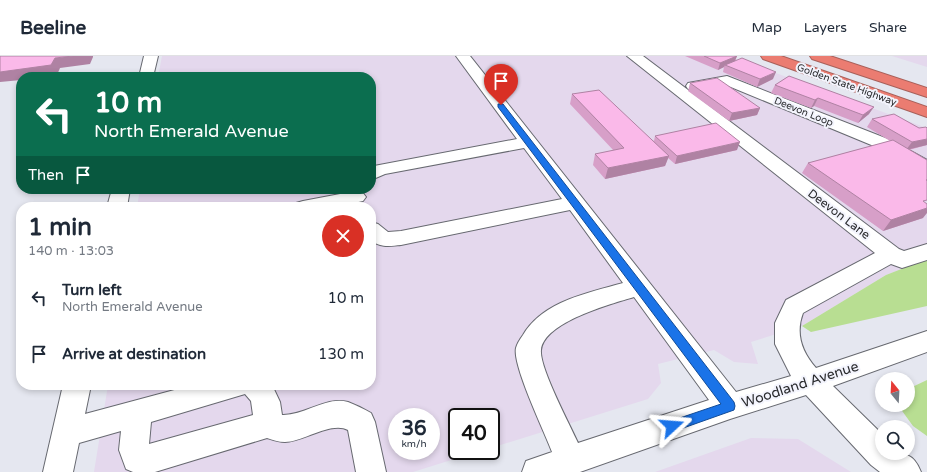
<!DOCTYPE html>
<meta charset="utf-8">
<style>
body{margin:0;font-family:"Varela Round",sans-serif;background:#f2f2f3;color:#1f2937;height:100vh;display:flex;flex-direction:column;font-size:15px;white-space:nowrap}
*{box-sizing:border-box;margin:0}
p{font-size:13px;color:#747a83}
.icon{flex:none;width:22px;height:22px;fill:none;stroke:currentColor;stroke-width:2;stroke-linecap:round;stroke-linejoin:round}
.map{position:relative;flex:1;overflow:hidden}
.sheet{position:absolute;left:16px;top:146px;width:360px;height:188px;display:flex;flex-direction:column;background:#fff;border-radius:16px;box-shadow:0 2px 6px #0003}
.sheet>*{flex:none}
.banner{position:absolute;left:16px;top:16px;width:360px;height:122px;border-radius:16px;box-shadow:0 2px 6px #0003;background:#0b6e4f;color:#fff;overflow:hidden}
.needle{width:26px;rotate:342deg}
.tools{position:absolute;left:875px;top:316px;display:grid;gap:8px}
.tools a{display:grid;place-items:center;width:40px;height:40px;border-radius:50%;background:#fff;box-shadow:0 2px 6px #0003;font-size:20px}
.speed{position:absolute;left:388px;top:352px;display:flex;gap:8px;font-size:20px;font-weight:700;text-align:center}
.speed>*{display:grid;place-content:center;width:52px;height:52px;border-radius:50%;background:#fff;box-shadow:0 2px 6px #0003;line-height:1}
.speed small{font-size:10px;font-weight:400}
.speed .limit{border:2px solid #111;border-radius:6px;background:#fff;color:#111}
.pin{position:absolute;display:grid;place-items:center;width:34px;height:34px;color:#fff;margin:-41px -17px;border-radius:50% 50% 50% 0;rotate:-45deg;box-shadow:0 0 4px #0007}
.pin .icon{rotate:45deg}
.me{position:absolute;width:44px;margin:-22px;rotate:71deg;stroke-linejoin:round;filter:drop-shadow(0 0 3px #0008)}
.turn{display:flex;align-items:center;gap:14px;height:84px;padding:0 12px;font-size:18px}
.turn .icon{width:52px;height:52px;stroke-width:2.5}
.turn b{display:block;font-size:28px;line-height:34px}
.then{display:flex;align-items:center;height:38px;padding:0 12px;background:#0003;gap:8px;font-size:15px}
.round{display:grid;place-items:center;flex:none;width:42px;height:42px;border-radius:21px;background:#f2f2f3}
.head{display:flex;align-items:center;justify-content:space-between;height:68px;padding:0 12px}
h1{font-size:24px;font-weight:800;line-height:30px}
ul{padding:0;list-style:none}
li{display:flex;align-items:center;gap:12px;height:56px;padding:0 12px}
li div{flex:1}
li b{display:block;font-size:15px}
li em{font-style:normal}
header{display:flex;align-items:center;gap:24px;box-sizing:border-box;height:56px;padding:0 20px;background:#fff;border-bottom:1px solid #e0e1e3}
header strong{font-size:19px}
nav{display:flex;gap:22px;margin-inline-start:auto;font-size:14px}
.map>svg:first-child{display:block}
.industrial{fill:#e4d8ed;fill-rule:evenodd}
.green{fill:#b8de92}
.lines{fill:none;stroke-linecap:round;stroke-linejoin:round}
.minor-casing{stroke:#676970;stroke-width:2}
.highway-casing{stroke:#a7605a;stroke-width:2}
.minor{fill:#fff;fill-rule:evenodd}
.highway{fill:#eb7c71;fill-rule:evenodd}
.wall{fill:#d79fc8}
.shaded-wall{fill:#af82a3}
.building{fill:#fab9e9;stroke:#af82a3}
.route{fill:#1a73e8;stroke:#114b97}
.labels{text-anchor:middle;stroke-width:4;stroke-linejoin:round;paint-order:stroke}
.far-street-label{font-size:10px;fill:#2a2b2e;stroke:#f3f4fd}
.street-label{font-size:12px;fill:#2a2b2e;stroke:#f3f4fd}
.near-street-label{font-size:14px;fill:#2a2b2e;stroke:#f3f4fd}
</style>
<header>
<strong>Beeline</strong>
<nav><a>Map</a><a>Layers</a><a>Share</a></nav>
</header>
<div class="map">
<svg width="927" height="416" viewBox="0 0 927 416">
<rect width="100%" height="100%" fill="#e5e7f0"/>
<path class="industrial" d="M162 0H729L927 72V203L886 219 802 270 751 286 758 308 734 306 714 294 658 308 661 327 648 343 491 392V361H457V395H480L413 416H94L108 329H371V151H137L140 133H371V21H158ZM397 361H431V395H397Z
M892 0H927V11Z
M751 382 798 383 851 416H655Z"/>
<path class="green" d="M927 203V250L811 276 802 270 886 219Z
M927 324V380L913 370 900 352 901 349H908V333Z"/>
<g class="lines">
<g class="minor-casing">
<path id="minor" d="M144 0H158L153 21H139Z
M456 0H470L736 336 791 320 775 288V267L786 244 875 197 627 0H643L899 193 904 195 927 188V204L902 212 891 208 803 257C795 278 802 296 816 312L927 275V296L833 330 882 378V397C902 397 913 395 921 416H880L871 409 806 339 730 363 580 416H522L526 405 552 396C545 377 512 309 516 292 517 288 520 283 523 279 543 245 588 237 623 227L570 154 401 189C390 190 380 192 371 184V166L378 168 388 176 401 175 562 143 524 92 385 118 371 124V112L374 110 517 83ZM634 241 709 344 578 387C570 369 539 311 541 294 544 266 611 248 634 241Z
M727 20 893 85 927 104V116L921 115 881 93 726 29 693 34 688 33 686 30 688 27Z
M112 133H130L127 151H107Z
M356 135 363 137 366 141 363 145 336 151H293L296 147 303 145Z
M63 329H91L85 358 193 329H272L280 346 282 359C304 360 326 340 348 346 356 349 364 353 371 357L375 366 386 416H356L348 374C331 365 303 386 285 386 278 386 273 384 267 382L155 416H133L126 413 119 394 121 375 79 387 73 416H43ZM245 338 251 345 253 359 149 388 151 366Z"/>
</g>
<g class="highway-casing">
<path id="highway" d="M761 0H781L927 51V61L763 3Z
M810 0H830L927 32V41L812 3Z"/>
</g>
<use href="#minor" class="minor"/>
<use href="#highway" class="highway"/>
</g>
<path class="wall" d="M685 0H737L735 5 773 23 757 31 723 16 724 11 718 14Z
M789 20 869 58 858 67 814 50 811 52 771 37 775 29Z
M690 27 760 52 757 59 729 65 688 35Z
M572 38 654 85 655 80 737 94 675 108 668 102 665 110 605 123 593 109 595 98 614 95 570 48Z
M872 63 919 72H927V89L909 94 923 162 883 175 802 117 808 107 890 85 867 71Z"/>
<path class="shaded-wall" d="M73 0H93V1L90 8 60 12 57 19 42 21H21V24L0 26V16L55 2Z
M737 0 734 7 725 9 724 11 718 14 720 7Z
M776 16 773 23 757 31 760 23Z
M818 42 814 50 811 52 815 44Z
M874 51 869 58 858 67 863 59Z
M760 52 757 59 729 65 732 57Z
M927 83V89L906 94 912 86Z
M740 86 737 94 675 108 677 100Z
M669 100 665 110 605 123 608 112Z
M927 152V157L923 162 883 175 891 164Z"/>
<path class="building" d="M0 0H73L55 2 51 9 0 16Z
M704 0H737L720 7Z
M742 2 776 16 760 23 725 9Z
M789 20 874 51 863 59 818 42 815 44 775 29Z
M717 22 760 52 732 57 690 27Z
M599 34 669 100 608 112 595 98 624 92 572 38Z
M894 58 919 72 926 71 927 72V83L912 86 872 63Z
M716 67 740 86 677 100 655 80Z
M893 84 927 104V124H926H927V144L923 145 927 148V152L891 164 808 107Z"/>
<path class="route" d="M498 48H503L734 346 735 350 734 354 672 376 668 374 666 370 668 366 721 348 498 51Z"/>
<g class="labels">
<g class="far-street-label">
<text transform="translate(847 28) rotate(20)" y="4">Golden State Highway</text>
<text transform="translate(804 55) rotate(22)" y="4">Deevon Loop</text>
</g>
<g class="street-label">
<text transform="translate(839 158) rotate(37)" y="4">Deevon Lane</text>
</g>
<g class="near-street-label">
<text transform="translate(800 328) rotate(-18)" y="5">Woodland Avenue</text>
</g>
</g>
</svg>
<div class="tools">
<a><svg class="needle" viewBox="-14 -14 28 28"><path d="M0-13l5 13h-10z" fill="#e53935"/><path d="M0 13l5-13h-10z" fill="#747a83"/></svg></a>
<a><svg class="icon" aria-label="search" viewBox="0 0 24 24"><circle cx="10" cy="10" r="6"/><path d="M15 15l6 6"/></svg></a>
</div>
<div class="speed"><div>36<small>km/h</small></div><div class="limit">40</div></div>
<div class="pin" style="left:501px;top:49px;background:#d93025"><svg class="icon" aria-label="arrive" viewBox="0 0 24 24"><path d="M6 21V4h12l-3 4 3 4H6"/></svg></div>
<svg class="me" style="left:672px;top:370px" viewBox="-20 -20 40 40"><path d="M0-17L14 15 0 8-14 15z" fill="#1a73e8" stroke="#fff" stroke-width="4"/></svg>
<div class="banner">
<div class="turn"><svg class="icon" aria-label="left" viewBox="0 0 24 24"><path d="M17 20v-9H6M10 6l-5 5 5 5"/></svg><div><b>10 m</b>North Emerald Avenue</div></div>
<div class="then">Then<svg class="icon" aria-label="arrive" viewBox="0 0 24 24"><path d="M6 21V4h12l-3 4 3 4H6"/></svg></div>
</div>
<section class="sheet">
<div class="head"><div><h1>1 min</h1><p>140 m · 13:03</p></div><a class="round" style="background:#d93025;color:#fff"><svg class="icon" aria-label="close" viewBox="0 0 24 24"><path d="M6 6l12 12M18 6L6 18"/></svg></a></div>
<ul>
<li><svg class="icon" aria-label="left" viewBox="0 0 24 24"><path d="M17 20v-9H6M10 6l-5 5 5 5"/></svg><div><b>Turn left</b><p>North Emerald Avenue</p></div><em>10 m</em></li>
<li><svg class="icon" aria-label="arrive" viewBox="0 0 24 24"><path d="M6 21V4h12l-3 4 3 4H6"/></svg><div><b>Arrive at destination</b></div><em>130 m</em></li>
</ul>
</section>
</div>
